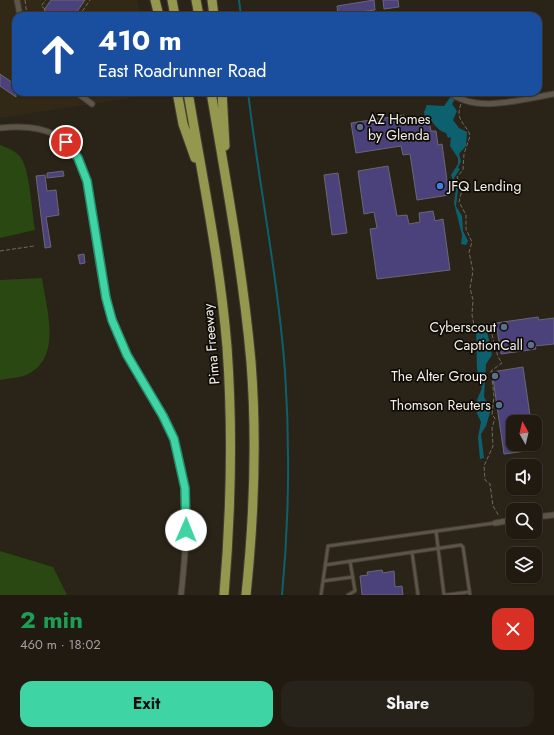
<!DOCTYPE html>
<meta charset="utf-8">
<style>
body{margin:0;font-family:Jost,sans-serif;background:#28231a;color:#f1f3f6;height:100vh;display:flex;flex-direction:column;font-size:15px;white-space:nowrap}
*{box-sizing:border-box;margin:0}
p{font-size:13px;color:#a2a19f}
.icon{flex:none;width:22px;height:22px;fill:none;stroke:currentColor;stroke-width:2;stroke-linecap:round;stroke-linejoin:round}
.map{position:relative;height:595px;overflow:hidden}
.details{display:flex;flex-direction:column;background:#201a11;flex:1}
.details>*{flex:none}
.banner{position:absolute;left:12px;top:12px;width:530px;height:84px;border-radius:12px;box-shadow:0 1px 3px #0004,0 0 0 1px #3d3831;background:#1a4fa0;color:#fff;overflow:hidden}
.needle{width:26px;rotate:352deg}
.fabs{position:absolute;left:506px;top:415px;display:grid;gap:8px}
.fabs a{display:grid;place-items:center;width:36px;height:36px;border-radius:8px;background:#201a11;box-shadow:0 1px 3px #0004,0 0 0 1px #3d3831;font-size:20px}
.pin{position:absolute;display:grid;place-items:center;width:34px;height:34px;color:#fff;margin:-17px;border:2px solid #fff;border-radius:50%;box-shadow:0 1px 4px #0007}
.me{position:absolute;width:44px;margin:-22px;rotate:1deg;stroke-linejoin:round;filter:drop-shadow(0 0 3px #0008)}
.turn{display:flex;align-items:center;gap:14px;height:84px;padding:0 20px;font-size:18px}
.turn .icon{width:52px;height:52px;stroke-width:2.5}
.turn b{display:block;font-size:28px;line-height:34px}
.round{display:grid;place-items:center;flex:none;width:42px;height:42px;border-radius:12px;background:#28231a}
.head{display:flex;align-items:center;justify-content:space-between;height:68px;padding:0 20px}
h1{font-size:24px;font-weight:700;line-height:30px;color:#1e9e55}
.action{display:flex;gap:8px;margin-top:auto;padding:8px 20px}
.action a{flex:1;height:46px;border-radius:12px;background:#3ed4a3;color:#111;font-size:16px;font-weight:700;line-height:46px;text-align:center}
.action a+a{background:#28231a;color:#f1f3f6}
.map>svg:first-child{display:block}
.built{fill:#322816}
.green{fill:#2a4812}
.water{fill:#0d616e}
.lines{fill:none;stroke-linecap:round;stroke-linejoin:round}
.stream{stroke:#0d616e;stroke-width:2}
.building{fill:#4c427b;stroke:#696776}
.lane-casing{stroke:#443e35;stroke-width:4.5}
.street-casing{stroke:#443e35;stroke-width:7}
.highway-casing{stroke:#443e35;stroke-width:11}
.path{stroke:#716b61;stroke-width:1;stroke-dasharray:4 2;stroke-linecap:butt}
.lane{stroke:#5d5547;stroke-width:2.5}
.street{stroke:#5d5547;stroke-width:5}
.highway{stroke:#94984e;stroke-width:9}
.route-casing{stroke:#288a6a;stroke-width:10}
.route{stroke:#3ed4a3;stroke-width:7}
.service-dot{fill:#5c6f8a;stroke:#100d08;stroke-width:1.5}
.shop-dot{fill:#3f7fe0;stroke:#100d08;stroke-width:1.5}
.labels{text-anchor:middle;stroke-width:3.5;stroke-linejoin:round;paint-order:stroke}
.poi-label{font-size:14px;fill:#f3eee7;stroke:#100d08;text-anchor:end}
.street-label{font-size:14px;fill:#f3eee7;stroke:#100d08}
</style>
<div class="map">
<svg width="554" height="595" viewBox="0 0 554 595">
<rect width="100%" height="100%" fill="#2a2317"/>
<path class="built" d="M0 0H137L141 16H16V92H156L157 94 0 118Z"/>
<path class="green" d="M0 145C8 148 16 151 21 158 30 171 32 213 35 230L0 238Z
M42 278C46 307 62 355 30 373 21 378 10 378 0 380V280Z
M0 551 53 567 67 595H0Z"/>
<path class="water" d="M454 92H459L452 104 457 111 453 120 459 128 467 132 466 146 459 154 461 161 458 168 460 169 454 178 458 189 456 206 462 216 463 231 468 241 466 245 461 244 462 235 454 203 456 189 451 175 458 164V158L450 146 451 137 448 138 446 133C436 131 434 120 425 117L424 112 427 105 444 106Z
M482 329 487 331 492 355 486 364 484 397 491 409 486 426 481 434 484 458 480 459 478 437 481 422 474 407 482 388C474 370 478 353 476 334Z"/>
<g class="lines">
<path class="stream" d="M239 0 241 16
M248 92C259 185 278 278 285 371 290 446 289 521 282 595"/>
</g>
<path class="building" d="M51 0H85L74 16H44L47 12 44 10Z
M374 0 375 10 338 15 337 6Z
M383 0H398L399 7 384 9Z
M0 74 16 85V97L0 86Z
M404 115V119L418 117 419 122 429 121 431 131H436L438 145 442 144 449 195 417 200 410 154 403 155 401 146 356 153 351 123Z
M388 166 397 216 407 215 409 224 420 222 419 213 433 211 435 221 443 219 450 270 377 279 370 229 377 228 374 212 364 214 358 171Z
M63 171 64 176 47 178V173Z
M338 173 347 233 332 235 324 175Z
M45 175 47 191 56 190 59 215 46 217 51 247 45 248 36 176Z
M84 254 85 263 80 264 78 255Z
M538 317 539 320 554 318V344L535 346 536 349 501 354 496 323Z
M523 367 531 422H513V444H534V450L504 454 492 372Z
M382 570 383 573 394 571 395 587 402 586 403 595H362L360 576 368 575 367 572Z"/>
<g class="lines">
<g class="lane-casing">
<path id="lane" d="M436 531 444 595
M412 552 418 595
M325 565 461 545 463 547 470 595
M323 581 353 577
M321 595 328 546 495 523
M348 595 355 591 350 561
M445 595 469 592"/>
</g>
<g class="street-casing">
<path id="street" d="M17 0 20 16
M76 92 92 104
M449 92C476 114 522 99 554 94
M0 128C44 123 75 134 87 181 94 225 98 279 112 321 125 360 152 391 169 428 193 480 187 540 181 595
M535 517 554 515
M495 523 513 520"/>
</g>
<g class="highway-casing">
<path id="highway" d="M155 0 159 16
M172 0 175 16
M196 0 199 16
M212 0 214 16
M177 92 183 124 195 158
M188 92C202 176 220 261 227 347 233 430 231 512 224 595
M211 92C226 181 243 272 251 362 257 439 254 518 246 595
M222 92 225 146"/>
</g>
<path class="path" d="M25 0 27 16
M45 9 41 6 46 0
M79 16 90 0
M461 104C454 121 468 125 470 136L464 154 463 170 457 177 462 190 459 202 466 215V229L472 242 469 252 473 271 470 288 473 300 472 315 474 325 479 326 488 325 490 327 498 357 502 363 491 371 494 396 492 415 495 418 492 428 493 446 484 466 485 480 490 484 493 506 499 516
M0 251 34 246"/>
<use href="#lane" class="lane"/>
<use href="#street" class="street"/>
<use href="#highway" class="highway"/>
</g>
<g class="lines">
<g class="route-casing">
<path id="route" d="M66 142 78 158 87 181 106 298 112 320 127 355 163 416 174 439 185 488 186 530"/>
</g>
<use href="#route" class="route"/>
</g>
<g class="service-dot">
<circle cx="360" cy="127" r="4"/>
<circle cx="504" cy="327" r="4"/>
<circle cx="531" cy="345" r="4"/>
<circle cx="495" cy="376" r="4"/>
<circle cx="499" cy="405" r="4"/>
</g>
<circle class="shop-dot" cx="440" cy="186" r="4"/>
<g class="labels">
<g class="poi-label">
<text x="368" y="124" text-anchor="start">AZ Homes<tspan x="368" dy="16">by Glenda</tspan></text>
<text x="448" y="191" text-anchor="start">JFQ Lending</text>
<text x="496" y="332">Cyberscout</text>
<text x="523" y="350">CaptionCall</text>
<text x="487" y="381">The Alter Group</text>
<text x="491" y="410">Thomson Reuters</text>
</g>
<g class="street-label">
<text transform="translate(211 344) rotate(-95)" y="5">Pima Freeway</text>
</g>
</g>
</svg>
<div class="fabs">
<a><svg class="needle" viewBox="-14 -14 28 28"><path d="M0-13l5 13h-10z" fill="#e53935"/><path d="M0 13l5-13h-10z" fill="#a2a19f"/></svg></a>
<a><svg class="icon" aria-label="sound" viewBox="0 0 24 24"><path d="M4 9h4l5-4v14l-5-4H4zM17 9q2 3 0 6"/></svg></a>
<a><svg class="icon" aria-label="search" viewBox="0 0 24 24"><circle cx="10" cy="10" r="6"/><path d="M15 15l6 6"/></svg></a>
<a><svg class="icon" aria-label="layers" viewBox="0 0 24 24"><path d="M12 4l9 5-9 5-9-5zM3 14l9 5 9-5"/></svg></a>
</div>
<div class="pin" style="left:66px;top:142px;background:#d93025"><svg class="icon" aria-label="arrive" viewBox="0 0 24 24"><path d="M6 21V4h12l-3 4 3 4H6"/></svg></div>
<svg class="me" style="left:186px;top:530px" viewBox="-20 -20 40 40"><circle r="19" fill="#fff"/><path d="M0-13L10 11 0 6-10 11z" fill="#3ed4a3"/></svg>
<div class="banner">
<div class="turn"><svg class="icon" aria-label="ahead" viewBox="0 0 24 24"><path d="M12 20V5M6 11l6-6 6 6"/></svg><div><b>410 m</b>East Roadrunner Road</div></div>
</div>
</div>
<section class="details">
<div class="head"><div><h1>2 min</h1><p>460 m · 18:02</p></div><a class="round" style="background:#d93025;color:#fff"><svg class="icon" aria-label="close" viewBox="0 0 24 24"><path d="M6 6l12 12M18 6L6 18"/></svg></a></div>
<div class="action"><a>Exit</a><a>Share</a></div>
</section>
